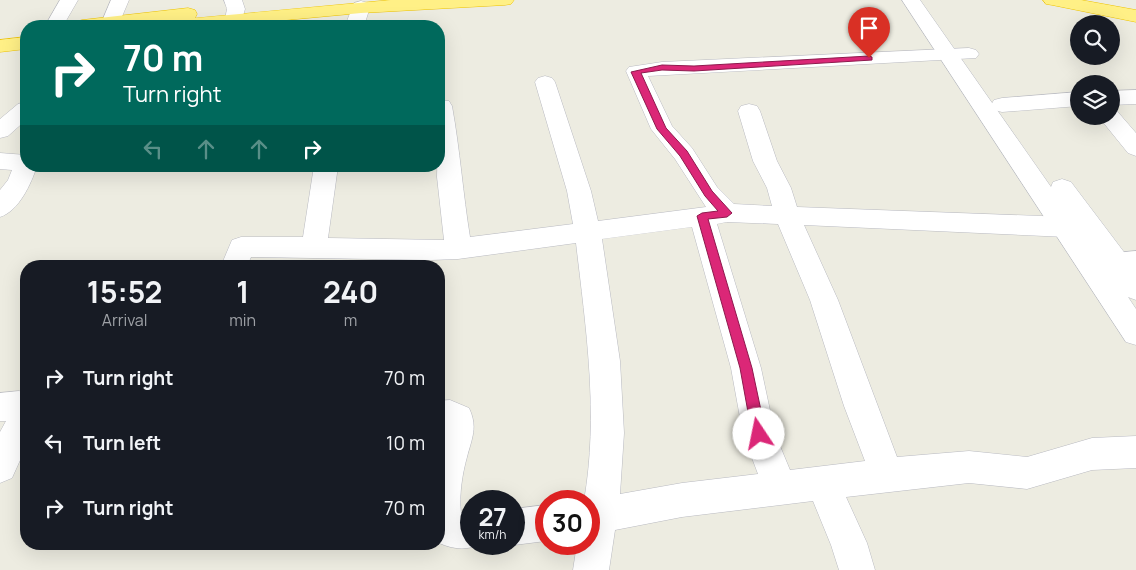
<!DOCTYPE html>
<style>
body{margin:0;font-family:Manrope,sans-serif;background:#20242c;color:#f1f3f6;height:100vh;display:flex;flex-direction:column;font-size:19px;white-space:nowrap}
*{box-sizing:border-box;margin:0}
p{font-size:16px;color:#9ea1a6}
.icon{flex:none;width:28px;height:28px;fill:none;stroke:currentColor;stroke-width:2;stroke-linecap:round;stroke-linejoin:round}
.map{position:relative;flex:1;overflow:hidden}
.side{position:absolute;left:20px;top:260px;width:425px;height:290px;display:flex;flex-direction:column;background:#171b24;border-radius:20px;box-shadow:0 5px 20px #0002}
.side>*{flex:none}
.guide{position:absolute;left:20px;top:20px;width:425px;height:152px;border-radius:20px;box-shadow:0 5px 20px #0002;background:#00695c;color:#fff;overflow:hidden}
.controls{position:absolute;left:1070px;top:15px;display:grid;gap:10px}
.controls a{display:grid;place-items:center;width:50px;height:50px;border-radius:50%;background:#171b24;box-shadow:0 5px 20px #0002;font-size:25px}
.speed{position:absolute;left:460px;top:490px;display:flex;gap:10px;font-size:25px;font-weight:700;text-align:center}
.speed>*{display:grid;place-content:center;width:65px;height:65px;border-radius:50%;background:#171b24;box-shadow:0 5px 20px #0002;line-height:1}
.speed small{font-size:12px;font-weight:400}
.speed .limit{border:8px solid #d22;background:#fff;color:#111}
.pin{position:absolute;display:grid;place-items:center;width:42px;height:42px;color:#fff;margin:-51px -21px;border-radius:50% 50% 50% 0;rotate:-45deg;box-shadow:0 0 5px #0007}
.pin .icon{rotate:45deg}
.me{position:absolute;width:55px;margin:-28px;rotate:349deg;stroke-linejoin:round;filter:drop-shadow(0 0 4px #0008)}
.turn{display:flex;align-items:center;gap:18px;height:105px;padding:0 20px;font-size:22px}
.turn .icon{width:65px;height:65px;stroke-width:2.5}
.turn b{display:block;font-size:35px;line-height:42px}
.lanes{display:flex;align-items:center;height:48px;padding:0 20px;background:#0003;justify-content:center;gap:25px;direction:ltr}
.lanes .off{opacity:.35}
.eta{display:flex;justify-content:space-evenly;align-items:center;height:85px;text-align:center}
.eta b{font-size:30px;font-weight:700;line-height:35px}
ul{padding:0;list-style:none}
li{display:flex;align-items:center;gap:15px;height:65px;padding:0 20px}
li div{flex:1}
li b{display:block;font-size:19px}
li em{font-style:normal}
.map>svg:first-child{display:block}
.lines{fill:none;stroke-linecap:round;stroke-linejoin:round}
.street-casing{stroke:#b9bac1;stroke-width:1}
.secondary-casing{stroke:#babcc3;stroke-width:1}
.highway-casing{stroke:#eec200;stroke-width:1}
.street{fill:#fff;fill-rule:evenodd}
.secondary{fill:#fff;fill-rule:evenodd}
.highway{fill:#fff086;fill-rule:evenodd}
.route{fill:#db2777;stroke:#8e194d}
</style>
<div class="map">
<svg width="1136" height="570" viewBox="0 0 1136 570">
<rect width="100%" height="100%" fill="#edece1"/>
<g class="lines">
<g class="street-casing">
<path id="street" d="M60 0H78L63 26H45Z
M111 0H129L118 26H100Z
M224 0H242L245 9 241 23H227L225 19 227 9Z
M361 1 368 3 370 7 364 26H345L354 3Z
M969 48 976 50 979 54 976 58 648 76 672 126 692 148 717 187 734 204 772 206 767 188 753 161 738 111 741 106 749 104 757 106 760 111 777 161 791 188 797 207 1067 217 1076 220 1080 227 1076 234 1067 237 804 225 838 300 897 457 969 451 1027 457 1092 438 1136 436V468L1092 470 1027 489 969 483 846 497 867 543 875 570H839L831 545 813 501 682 517 615 530 609 570H573L577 544H589V501H584C599 415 586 329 576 243L458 259 431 260 251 257 247 266H221L232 240 241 237H303L314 166H338L328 238 444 240 437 177 439 100 449 101 452 106C460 150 463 194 470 237L573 224 567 191 535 82 538 78 545 76 552 78 555 82 591 191 598 221 706 207 675 159 651 129 626 71 629 67 662 62ZM727 222 778 224 810 300 844 406 865 461 790 470 775 434 761 368 717 224ZM692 227 731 368 743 434 758 474 682 483 620 494 624 433 620 361 602 239Z
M1136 90V104L1111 105V91Z
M1079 92V106L1002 112 994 110 991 105 994 100 1002 98Z
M26 102V120L8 136 0 138V119L18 104Z
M1111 110 1117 111 1136 133V156L1128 153 1098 116H1111Z
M0 153 26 155V166H37C31 184 19 211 0 217V190L8 180 12 170 0 169Z
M1136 251V271L1093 275 1084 272 1080 265 1084 258 1093 255Z
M19 391 26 393V447L12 478 0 483V432L6 421H0V393Z
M450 400 469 408C478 427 472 438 467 457 462 475 459 495 461 513H471V544H483C468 550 454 550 439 543V443L442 430 439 431V401Z
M546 505V541L514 545 512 544H514V509Z"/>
</g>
<g class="secondary-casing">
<path id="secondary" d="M902 0H920L1051 187 1053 182 1062 179 1071 182 1136 268V300L1128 297 1136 309V345L1126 342Z"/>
</g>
<g class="highway-casing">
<path id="highway" d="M391 0H514L511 4 505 5 361 13 222 26H158L160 23 130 26H72L75 22 82 20 188 8 195 10 197 14 195 18Z
M1043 0H1081L1136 10V22L1052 5 1046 4Z
M26 37V49L0 52V40Z"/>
</g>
<use href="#street" class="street"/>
<use href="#secondary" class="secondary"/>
<use href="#highway" class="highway"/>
</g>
<path class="route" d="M869 56 872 57V60L694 71 662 70 641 73 666 128 687 151 712 191 732 213 727 217 708 219 752 368 766 434 764 439 759 441 754 439 752 434 740 368 697 216 702 213 718 211 705 196 680 156 657 129 631 72 662 65 694 66Z"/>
</svg>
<div class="controls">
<a><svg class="icon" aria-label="search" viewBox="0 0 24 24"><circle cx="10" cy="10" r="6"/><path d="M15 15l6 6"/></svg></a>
<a><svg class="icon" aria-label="layers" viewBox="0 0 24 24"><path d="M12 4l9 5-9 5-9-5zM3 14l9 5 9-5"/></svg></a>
</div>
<div class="speed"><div>27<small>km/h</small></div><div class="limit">30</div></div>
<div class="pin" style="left:869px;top:58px;background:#d93025"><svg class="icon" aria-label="arrive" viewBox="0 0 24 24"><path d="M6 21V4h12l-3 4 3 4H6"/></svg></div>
<svg class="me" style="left:759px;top:434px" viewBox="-20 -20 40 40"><circle r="19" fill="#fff"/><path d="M0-13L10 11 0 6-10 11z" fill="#db2777"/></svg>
<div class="guide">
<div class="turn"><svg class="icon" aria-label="right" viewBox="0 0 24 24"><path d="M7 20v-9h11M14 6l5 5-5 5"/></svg><div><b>70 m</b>Turn right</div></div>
<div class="lanes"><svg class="icon off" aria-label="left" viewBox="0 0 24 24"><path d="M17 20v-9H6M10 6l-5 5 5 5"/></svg><svg class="icon off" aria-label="ahead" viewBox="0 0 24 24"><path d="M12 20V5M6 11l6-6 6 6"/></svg><svg class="icon off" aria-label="ahead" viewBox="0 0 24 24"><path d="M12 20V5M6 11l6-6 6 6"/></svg><svg class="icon" aria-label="right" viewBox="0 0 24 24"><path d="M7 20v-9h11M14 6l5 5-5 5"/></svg></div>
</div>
<section class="side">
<div class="eta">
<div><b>15:52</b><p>Arrival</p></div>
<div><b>1</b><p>min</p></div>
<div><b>240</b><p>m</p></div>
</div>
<ul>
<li><svg class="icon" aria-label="right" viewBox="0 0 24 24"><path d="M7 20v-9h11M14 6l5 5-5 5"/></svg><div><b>Turn right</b></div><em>70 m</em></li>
<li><svg class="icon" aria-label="left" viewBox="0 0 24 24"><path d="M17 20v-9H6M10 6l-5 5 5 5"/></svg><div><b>Turn left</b></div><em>10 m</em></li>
<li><svg class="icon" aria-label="right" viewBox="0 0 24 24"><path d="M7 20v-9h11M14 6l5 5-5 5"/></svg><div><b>Turn right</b></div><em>70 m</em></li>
</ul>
</section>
</div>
